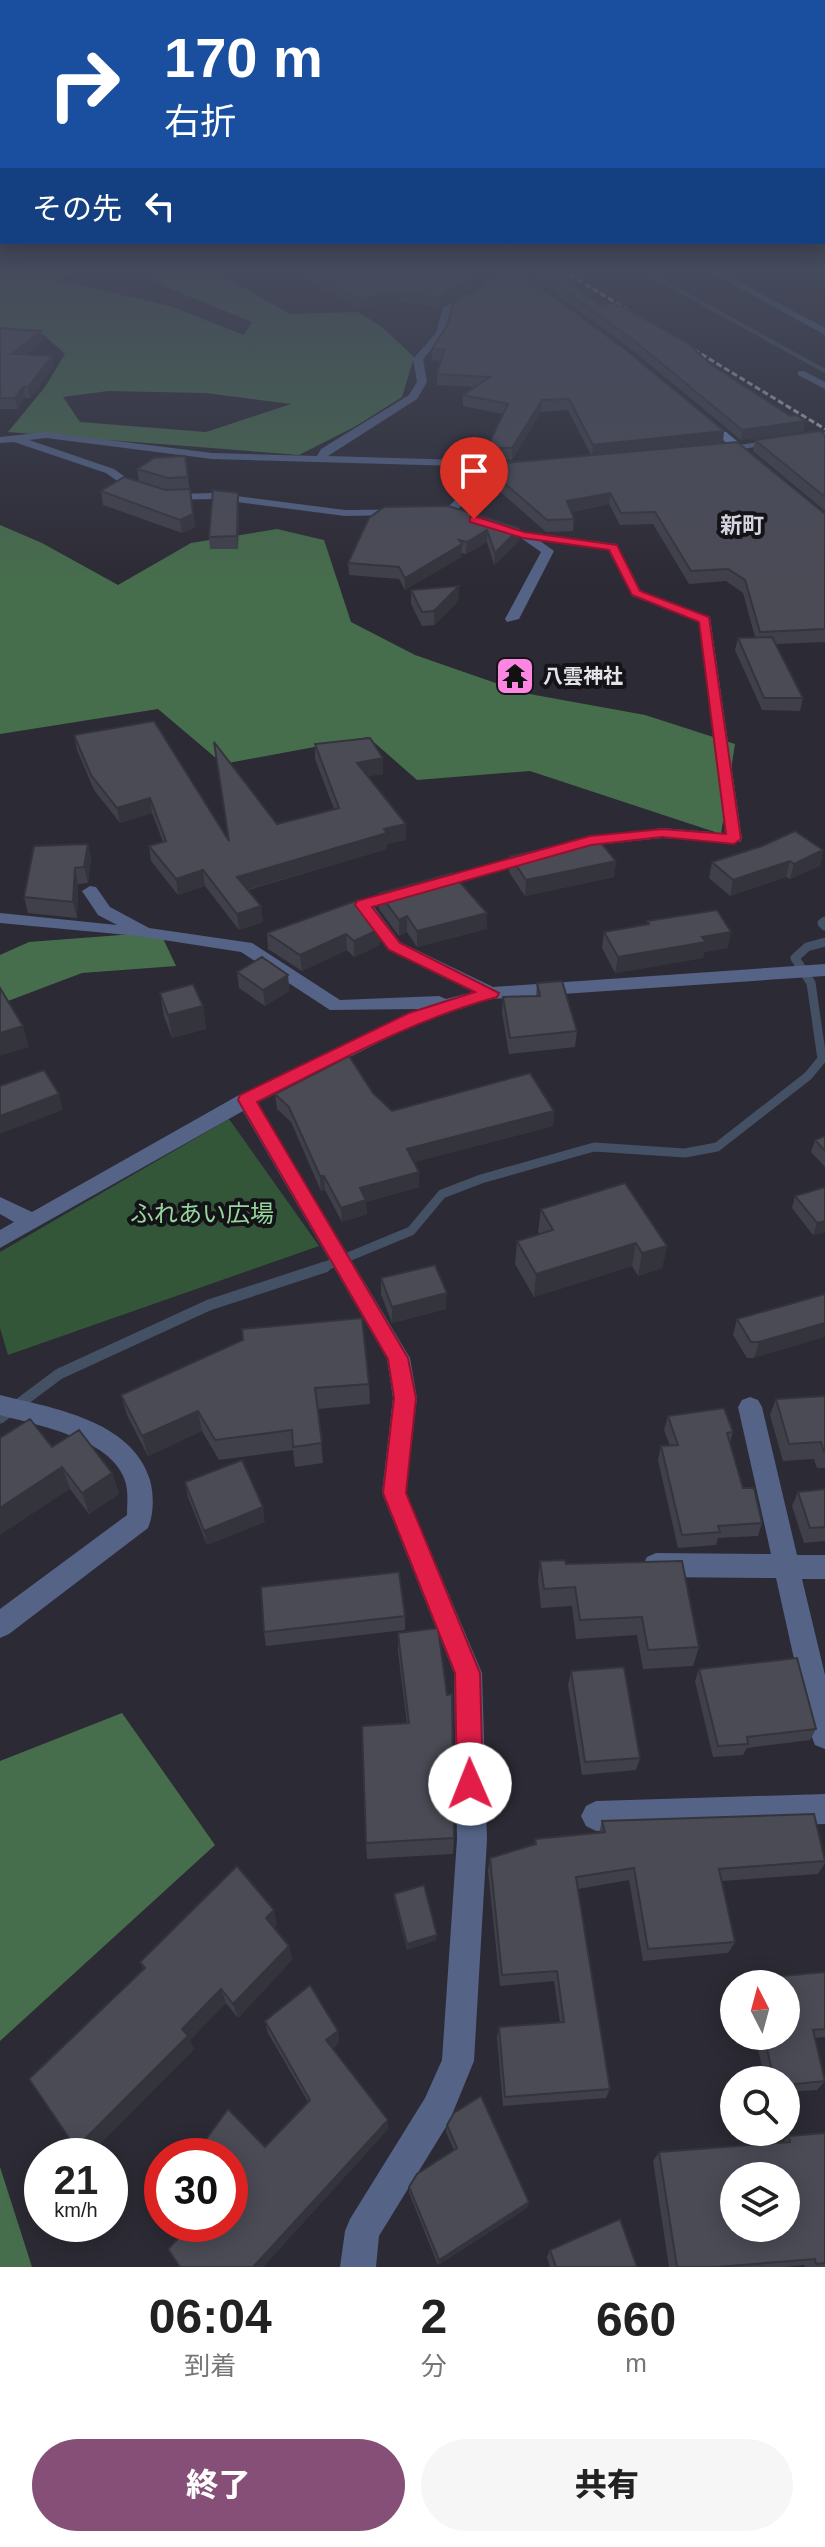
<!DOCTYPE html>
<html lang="ja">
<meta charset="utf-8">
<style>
body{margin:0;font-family:Arial,"Noto Sans JP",sans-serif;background:#f6f6f6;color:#222;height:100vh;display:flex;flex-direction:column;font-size:30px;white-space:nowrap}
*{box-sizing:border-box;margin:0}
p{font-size:26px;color:#767676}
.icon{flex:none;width:44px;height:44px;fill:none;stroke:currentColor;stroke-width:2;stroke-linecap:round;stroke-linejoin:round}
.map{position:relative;height:2267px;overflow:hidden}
.sheet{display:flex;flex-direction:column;background:#fff;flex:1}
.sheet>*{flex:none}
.banner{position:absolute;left:0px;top:0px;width:826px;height:244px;box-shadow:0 4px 20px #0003;background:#1a4fa0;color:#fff;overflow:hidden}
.needle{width:52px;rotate:354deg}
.controls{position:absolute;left:720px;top:1970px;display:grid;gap:16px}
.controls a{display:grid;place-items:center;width:80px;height:80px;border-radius:50%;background:#fff;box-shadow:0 4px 20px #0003;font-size:40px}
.speed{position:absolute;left:24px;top:2138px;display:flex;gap:16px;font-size:40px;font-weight:700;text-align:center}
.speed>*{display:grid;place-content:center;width:104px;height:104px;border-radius:50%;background:#fff;box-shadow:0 4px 20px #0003;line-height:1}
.speed small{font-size:20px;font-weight:400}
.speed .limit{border:12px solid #d22;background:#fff;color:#111}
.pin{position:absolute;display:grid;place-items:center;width:68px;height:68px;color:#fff;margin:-82px -34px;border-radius:50% 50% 50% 0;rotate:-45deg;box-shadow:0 0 8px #0007}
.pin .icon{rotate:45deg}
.me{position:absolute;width:88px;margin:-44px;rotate:359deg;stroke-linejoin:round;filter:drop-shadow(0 0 6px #0008)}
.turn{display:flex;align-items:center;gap:28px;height:168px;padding:0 32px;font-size:36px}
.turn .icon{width:104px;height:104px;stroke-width:2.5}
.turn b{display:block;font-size:56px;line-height:68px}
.then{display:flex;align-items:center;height:76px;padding:0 32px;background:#0003;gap:16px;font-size:30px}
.eta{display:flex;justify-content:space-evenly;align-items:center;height:136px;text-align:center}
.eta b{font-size:48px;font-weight:800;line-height:56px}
.button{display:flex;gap:16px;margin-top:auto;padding:16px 32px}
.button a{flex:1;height:92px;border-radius:48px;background:#854f78;color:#fff;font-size:32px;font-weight:800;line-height:92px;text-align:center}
.button a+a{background:#f6f6f6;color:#222}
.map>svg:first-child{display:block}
.green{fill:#335639}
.forest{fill:#476e4c;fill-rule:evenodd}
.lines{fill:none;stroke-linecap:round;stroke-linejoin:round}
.stream-far3{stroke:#445063;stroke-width:4}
.stream-far2{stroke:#445063;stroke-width:7}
.stream-far1{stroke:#445063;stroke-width:9}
.stream{stroke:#445063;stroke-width:11}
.minor{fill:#546386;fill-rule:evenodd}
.secondary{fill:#6a82b8;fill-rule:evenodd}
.rail{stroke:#b9b8bf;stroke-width:3;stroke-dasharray:6 3;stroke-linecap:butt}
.wall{fill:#40404a}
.shaded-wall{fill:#34343c}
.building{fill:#4b4b56;stroke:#34343c;stroke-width:2;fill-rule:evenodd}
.route{fill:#e11d48;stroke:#92132f;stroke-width:2}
.labels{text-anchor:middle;stroke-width:8;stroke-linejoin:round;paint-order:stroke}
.far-poi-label{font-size:20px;font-weight:bold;fill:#e3e2e9;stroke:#141418;text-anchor:start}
.far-neighbourhood-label{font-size:22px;font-weight:bold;fill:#d6d4e1;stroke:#141418}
.park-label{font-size:24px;fill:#96d59e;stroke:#141418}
</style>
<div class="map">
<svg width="825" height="2267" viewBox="0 0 825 2267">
<rect width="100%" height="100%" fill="#2c2a34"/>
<path class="green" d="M229 1119 319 1246 8 1355 0 1328V1252Z"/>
<path class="forest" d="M0 270H97L55 279 173 307 244 335 252 322 164 286 145 270H213L290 314 358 312 382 327 414 357 402 397 356 426 299 455 8 432 45 387 65 354 44 335 0 331ZM108 391 206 393 291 404 206 432 80 422 63 397Z
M0 525 42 543 118 585 191 543 277 529 324 540 351 622 415 655 524 693 645 715 735 744 721 834 530 771 417 780 368 737 223 764 158 709 0 734Z
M160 932 176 966 82 973 0 1004V955L29 942Z
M122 1713 215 1845 0 2041V1761Z
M0 2167 32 2267H0Z"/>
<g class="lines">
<path class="stream-far3" d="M642 270 825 371"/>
<path class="stream-far2" d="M822 923 825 921"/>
<path class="stream-far1" d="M825 921 822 923 825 926
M319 1269 411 1231 442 1194 481 1179 594 1147 685 1153 717 1147 808 1076 822 1059 811 983 795 958 807 947 825 942"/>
<path class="stream" d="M0 1418 59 1374 209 1305 325 1267"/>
<path class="minor" d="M707 270H717L825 328V335Z
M473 292 480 294 451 308 445 334 423 359 427 382 417 399 328 456 527 462 532 465C524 470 517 466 508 468 486 475 469 499 453 514L345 516 214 499 168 500 127 488 106 473 14 442 0 443V437L46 432 212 453 317 456 321 449 409 395 417 382 413 359 436 333 443 307ZM46 438 212 459 494 467 482 474 446 509 345 510 214 493 169 494 135 484 114 469 29 440Z
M798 371H804L825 382V389L798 375Z
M825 432V438L718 452 713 449Z
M494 522 524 532 617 544 641 591 710 617 742 839 740 842 662 838 568 848V842L574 840 662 828 725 833 699 622 632 596 608 550 540 541 554 551 519 619 507 622 505 619 541 552 521 538 490 528V524Z
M536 851 544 856 542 859 374 907 400 942 493 987 825 964V976L491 999 422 1021 257 1103 410 1358 417 1398 406 1493 482 1673 487 1839 474 2061 449 2122 379 2236 376 2267H340L345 2231 350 2219 425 2098 442 2060 457 1839 454 1673 382 1493 393 1398 387 1359 243 1111 0 1248V1230L14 1222 0 1214V1197L32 1212 239 1095 419 1009 330 1010 241 952 138 936 0 923V913L117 925 98 915 82 891 90 886 96 887 110 907 149 928 252 943 340 1000 439 996 446 999 473 992 388 950 359 912 351 914 343 909 357 901Z
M0 1395C52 1408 132 1420 150 1480 154 1495 154 1514 148 1528L9 1634 0 1638V1609L127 1515C127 1502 129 1490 124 1478 109 1438 36 1425 0 1415Z
M750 1397 758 1400 762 1407 797 1555H825V1579H802L825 1675V1749L815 1745 811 1735 776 1578 656 1577 647 1573 643 1565 647 1557 656 1553 771 1554 738 1407 742 1400Z
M825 1794V1824L596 1831 586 1826 581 1816 586 1806 596 1801Z"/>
<path class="secondary" d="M699 416H707L756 457V461H748L699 420Z"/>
<path class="rail" d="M562 270 654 326
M678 340 825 429"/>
</g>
<path class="wall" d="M289 270H507V272L485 277 471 289 443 302 439 312 438 307 400 302 358 308Z
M523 270H553L601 305 709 363 790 416 805 421 803 432 741 440 636 353Z
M448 324 723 443 825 514V642L776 644 803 698 800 711 762 710 735 650 738 638 755 637 743 593 726 581 689 584 653 524 620 525 609 504 572 512 574 519 573 531 546 532 495 487 492 491 491 483V472L591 455 568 410 541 412 512 460H486L487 448 503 414 463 406V395L475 387 437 385V374L441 361 432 360V349Z
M0 328 41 331 43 341 26 355 54 366 30 398H25L17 409H0Z
M825 435V511L753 451 755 440Z
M185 456 195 527 182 533 103 505 101 491 139 482 137 469Z
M239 505 238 549H210L209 537Z
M369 518 520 528 519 541 494 565 487 542 466 554 461 553V557L405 590 399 579 349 575 348 563Z
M459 586 458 601 434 625 422 626 411 604V590Z
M74 735 228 840 277 824 334 809 315 759V744L383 774 367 776 406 840 387 844V849L248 890 261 906 263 922 239 930 205 886 178 895 151 861 149 846 163 842 152 813 120 823 94 790 77 750Z
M88 844 91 860 88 883 78 884 77 918 28 913 24 897Z
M762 846 823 850 820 866 790 879 786 877 730 896 709 878 712 862Z
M510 856 616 861 614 877 525 896 509 872Z
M379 893 487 929 417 947 407 932 399 936 379 909Z
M647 921 728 948 704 952 703 958 615 973 602 948 604 932 647 925Z
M380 929V945L354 957 347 950 302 971 268 949 267 933Z
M237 972 288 975 289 991 265 1006 239 988Z
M537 983 577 1031 575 1047 509 1054 502 1013 503 997 536 996Z
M160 993 203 1006 206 1029 172 1038 164 1016Z
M373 1093 392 1111H554L553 1126 414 1162 419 1187 366 1202 367 1214 342 1222 325 1190 321 1191 291 1122 277 1109 275 1094Z
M825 1136V1167L811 1152 815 1140Z
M825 1187V1232L813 1235 792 1208 795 1196Z
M541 1209 667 1246 662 1268 638 1276 632 1266 534 1297 515 1264 517 1241 540 1234 538 1232Z
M381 1278 446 1309 392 1323 381 1294Z
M825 1294 754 1358H747L733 1335 737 1319Z
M369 1384 370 1404 318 1409 323 1463 295 1467 293 1450 219 1460 202 1431 148 1456 127 1415 121 1395Z
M825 1396V1468H817L814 1459 783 1461 770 1415 776 1399Z
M668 1416 733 1432 730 1442 743 1488 762 1523 758 1536 718 1538 716 1545 678 1548 658 1460 661 1446H670L664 1430Z
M52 1447 112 1473 119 1494 89 1514 70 1489Z
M185 1482 265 1522 207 1545 188 1497Z
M825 1489V1541L804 1543 792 1506 798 1492Z
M540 1561 566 1564 699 1647 693 1666 643 1669 637 1635 576 1639 572 1606 541 1608 538 1580Z
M405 1616V1630L266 1646 264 1632Z
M398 1633 447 1695 454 1838 453 1854 367 1859 366 1843 407 1724 398 1652Z
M699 1669 816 1729 810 1740 747 1748 743 1755 713 1757 695 1681Z
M571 1671 640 1758 636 1770 582 1775 568 1685Z
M602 1821 825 1857V1863L818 1874 722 1881 735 1942 728 1953 643 1961 629 1880 578 1889 610 2089 606 2098 503 2106 497 2037 499 2027 560 2022 554 1981 500 1986 488 1871 490 1858 534 1845 535 1839 599 1833Z
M394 1894 436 1940 407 1950 394 1899Z
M277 1925 274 1928 289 1946 292 1960 238 2018 226 2003 190 2040 194 2049 88 2156H83L143 1969 140 1962Z
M825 1972V2037L814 2038 825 2081 817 2090 786 2092V2080H765L755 2036H786V1984H748L751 1979Z
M265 2021 338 2031 339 2042 333 2048 388 2120V2129L263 2267H180L265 2147 308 2102 268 2033Z
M447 2125 529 2202 527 2208 438 2265 409 2193V2187L454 2150 446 2132Z
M825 2133V2267H805L804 2265 786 2267H669L653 2161 659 2152 783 2142 789 2136Z
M550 2250 637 2267H550L547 2257Z"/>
<path class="shaded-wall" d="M483 270H507V272L485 277 471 289 443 302 439 312V303L443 293Z
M400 293V302L358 308V299Z
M41 331 43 341 14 365 12 354Z
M52 356 54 366 30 398 28 387Z
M23 387 25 398 17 409 15 398Z
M542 400 541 412 512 460V448Z
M805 421 803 432 741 440 742 430Z
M724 431 723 443 592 456 593 445Z
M495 475V487L492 491 493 480Z
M238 493 239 505 238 549 237 536Z
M610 493 609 504 566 513 567 501Z
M193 514 195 527 182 533 180 520Z
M520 528 519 541 494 565 495 553Z
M487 530V542L466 554 467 542Z
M462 544 461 557 405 590V578Z
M459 586 458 601 434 625V611Z
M383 758V774L357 778V763Z
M150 798 152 813 120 823 117 808Z
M406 824V840L387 844V849L238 892 237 877 384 829Z
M88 844 91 860 88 883 84 867Z
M823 850 820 866 790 879 794 864Z
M616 861 614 877 525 896 526 880Z
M790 861 786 877 730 896 733 880Z
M75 868 78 884 77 918 73 902Z
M203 870 205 886 178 895 176 879Z
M261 906 263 922 239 930 237 914Z
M487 913V929L417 947V931Z
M407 916V932L399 936V920Z
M380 929V945L354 957V941Z
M731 932 728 948 704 952 703 958 615 973 618 957 702 937Z
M346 934 347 950 302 971 300 955Z
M288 975 289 991 265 1006 263 990Z
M203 1006 206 1029 172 1038 168 1015Z
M23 1026 29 1047 0 1056V1033Z
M59 1094 63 1110 0 1134V1116Z
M554 1111 553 1126 407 1164V1149Z
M419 1172V1187L366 1202 367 1214 342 1222 341 1208 360 1188Z
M320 1176H324L325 1190 321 1191Z
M825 1221V1232L813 1235 817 1223Z
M636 1243 632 1266 534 1297 536 1274Z
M667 1246 662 1268 638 1276 642 1253Z
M447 1293 446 1309 392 1323V1307Z
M825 1323V1337L754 1358 759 1342Z
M198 1411 202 1431 148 1456 142 1436Z
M62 1467 70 1489 0 1535V1508Z
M112 1473 119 1494 89 1514 82 1493Z
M263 1507 265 1522 207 1545 204 1531Z
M274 1910 277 1925 269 1933 266 1918Z
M437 1935 436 1940 407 1950V1944Z
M289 1946 292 1960 238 2018 233 2004Z
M221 1989 226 2003 190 2040 194 2049 88 2156H83L76 2148 182 2029Z
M338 2031 339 2042 328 2051 326 2040Z
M388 2120V2129L263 2267H253Z
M529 2202 527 2208 438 2265 439 2260Z"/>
<path class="building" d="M305 270H483L472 280 443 293 439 303 438 298 400 293 358 299Z
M536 270H553L601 305 615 303 650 322 689 344 709 363 790 416 796 415 805 421 742 430 637 343Z
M519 271 627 351 724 431 593 445 569 399 542 400 512 448H487L508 404 463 395 490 377 437 374 444 350 432 349 448 324 454 300 480 289 495 276Z
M0 328 41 331 12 354 52 356 28 387H23L15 398H0Z
M820 431 825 435V497L755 440Z
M737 442 825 514V629L760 632 745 580 728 569 691 571 655 512 621 513 610 493 567 501 574 519 547 520 495 475 493 480 491 472 504 463Z
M185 456 188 477 168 478 137 469 154 458Z
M124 477 166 490 190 489 193 514 180 520 101 491Z
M213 490 238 493 237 536 209 537Z
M448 506 520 528 495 553 487 530 467 542 459 540 462 544 405 578 399 567 348 563 369 518 384 507Z
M459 586 434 611 422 612 411 590Z
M772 637 803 698H764L738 638Z
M154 721 229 841 214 742 277 824 339 808 315 744 370 738 383 758 357 763 406 824 384 829 387 833 237 877 261 906 237 914 203 870 176 879 149 846 166 841 150 798 117 808 91 775 74 735Z
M795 831 823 850 794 864 790 861 733 880 712 862 762 846Z
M597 838 616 861 526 880 510 856Z
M88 844 84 867 75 868 73 902 24 897 34 846Z
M452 873 487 913 417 931 407 916 399 920 379 893Z
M358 900 380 929 354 941 346 934 300 955 267 933Z
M717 910 731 932 702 937 706 942 618 957 604 932 649 924 647 921Z
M262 957 288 975 263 990 237 972Z
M562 981 577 1031 510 1038 503 997 540 996 537 983Z
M193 984 203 1006 168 1015 160 993Z
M0 988 23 1026 0 1033Z
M349 1056 373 1093 392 1111 530 1073 554 1111 407 1149 419 1172 360 1188 366 1200 341 1208 324 1176H320L289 1107 275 1094Z
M44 1070 59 1094 0 1116V1086Z
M825 1136V1151L815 1140Z
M625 1183 667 1246 642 1253 636 1243 536 1274 517 1241 553 1230 541 1209Z
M825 1187V1221L817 1223 795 1196Z
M435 1265 447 1293 392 1307 381 1278Z
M825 1294V1323L759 1342H751L737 1319Z
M362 1318 369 1384 315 1388 322 1443 293 1447 292 1430 215 1440 198 1411 142 1436 121 1395 243 1340 242 1329Z
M825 1396V1452H824L821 1442 789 1444 776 1399Z
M724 1408 733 1432 727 1433 743 1488H754L762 1523 718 1526 720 1532 682 1535 661 1446 678 1445 668 1416Z
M30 1419 52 1447 79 1430 112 1473 82 1493 62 1467 0 1508V1438Z
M242 1460 263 1507 204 1531 185 1482Z
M825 1489V1527L810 1528 798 1492Z
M565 1560 566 1564 682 1561 699 1647 648 1650 642 1617 580 1620 575 1587 544 1589 540 1561Z
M399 1572 405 1616 264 1632 261 1587Z
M438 1628 447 1695 452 1694 454 1838 366 1843 362 1726 409 1723 398 1633Z
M797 1658 816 1729 747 1737 748 1744 718 1746 699 1669Z
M624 1667 640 1758 585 1762 571 1671Z
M814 1814 825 1861 719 1869 735 1942 648 1949 634 1868 576 1877 610 2089 505 2097 499 2027 564 2022 557 1971 502 1975 490 1858 536 1844 535 1839 605 1832 602 1821Z
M237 1866 274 1910 266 1918 289 1946 233 2004 221 1989 182 2029 188 2036 76 2148 29 2079 145 1968 140 1962Z
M424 1885 437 1935 407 1944 394 1894Z
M825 1972V2029L813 2030 825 2081 786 2085V2080H774L764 2036H786V1984H752L751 1979Z
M310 1985 338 2031 326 2040 388 2120 253 2267H180L168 2249 192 2224H230V2156H194L228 2109 265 2147 310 2100 265 2021Z
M481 2096 529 2202 439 2260 409 2187 417 2174 457 2148 447 2125 454 2113Z
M825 2133V2263L816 2264 815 2259 717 2267H677L659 2152 790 2142 789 2136ZM734 2176H786V2228H734Z
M620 2219 637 2267H556L550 2250Z"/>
<linearGradient id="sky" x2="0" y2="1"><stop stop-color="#18171d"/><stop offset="0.46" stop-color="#454a5c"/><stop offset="1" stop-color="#454a5c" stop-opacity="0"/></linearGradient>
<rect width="825" height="587" fill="url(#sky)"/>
<path class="route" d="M474 516 524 532 617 545 640 591 709 617 741 839 734 844 662 837 591 845 372 907 400 943 499 993 497 997C412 1020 335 1063 257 1102L408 1358 416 1398 406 1493 480 1673 483 1784 479 1793 470 1797 461 1793 457 1784 455 1673 383 1493 394 1398 388 1359 238 1100 240 1095 409 1013 475 992 389 950 355 905 357 901 590 836 662 829 726 834 699 622 632 595 609 550 523 538 470 522V517Z"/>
<defs>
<g id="temple-square" transform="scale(2)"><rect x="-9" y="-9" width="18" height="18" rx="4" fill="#fd86e2" stroke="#141418"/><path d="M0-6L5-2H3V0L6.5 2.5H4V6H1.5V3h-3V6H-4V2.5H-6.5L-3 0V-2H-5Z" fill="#111"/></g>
</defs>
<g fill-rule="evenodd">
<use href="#temple-square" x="515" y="676"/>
</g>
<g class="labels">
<g class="far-poi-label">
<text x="543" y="683">八雲神社</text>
</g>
<g class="far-neighbourhood-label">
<text x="742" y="533">新町</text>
</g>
<g class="park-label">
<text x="202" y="1222">ふれあい広場</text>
</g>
</g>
</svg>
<div class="controls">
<a><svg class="needle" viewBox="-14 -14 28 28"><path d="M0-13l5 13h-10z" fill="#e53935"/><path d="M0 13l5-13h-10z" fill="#767676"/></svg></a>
<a><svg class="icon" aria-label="search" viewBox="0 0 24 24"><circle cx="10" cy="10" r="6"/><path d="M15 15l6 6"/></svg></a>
<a><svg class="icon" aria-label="layers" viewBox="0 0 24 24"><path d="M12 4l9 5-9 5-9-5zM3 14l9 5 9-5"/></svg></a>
</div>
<div class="speed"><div>21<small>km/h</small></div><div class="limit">30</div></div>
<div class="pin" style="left:474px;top:519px;background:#d93025"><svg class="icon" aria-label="arrive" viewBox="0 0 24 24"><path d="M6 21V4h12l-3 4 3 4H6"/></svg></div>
<svg class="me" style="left:470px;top:1784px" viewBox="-20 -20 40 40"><circle r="19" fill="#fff"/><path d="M0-13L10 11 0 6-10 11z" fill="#e11d48"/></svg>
<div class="banner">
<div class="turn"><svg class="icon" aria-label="right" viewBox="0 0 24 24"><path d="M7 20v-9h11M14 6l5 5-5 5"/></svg><div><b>170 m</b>右折</div></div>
<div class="then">その先<svg class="icon" aria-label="left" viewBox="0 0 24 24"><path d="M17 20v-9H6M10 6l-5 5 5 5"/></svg></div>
</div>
</div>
<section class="sheet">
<div class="eta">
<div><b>06:04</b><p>到着</p></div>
<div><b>2</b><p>分</p></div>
<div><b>660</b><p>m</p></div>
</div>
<div class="button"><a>終了</a><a>共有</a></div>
</section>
